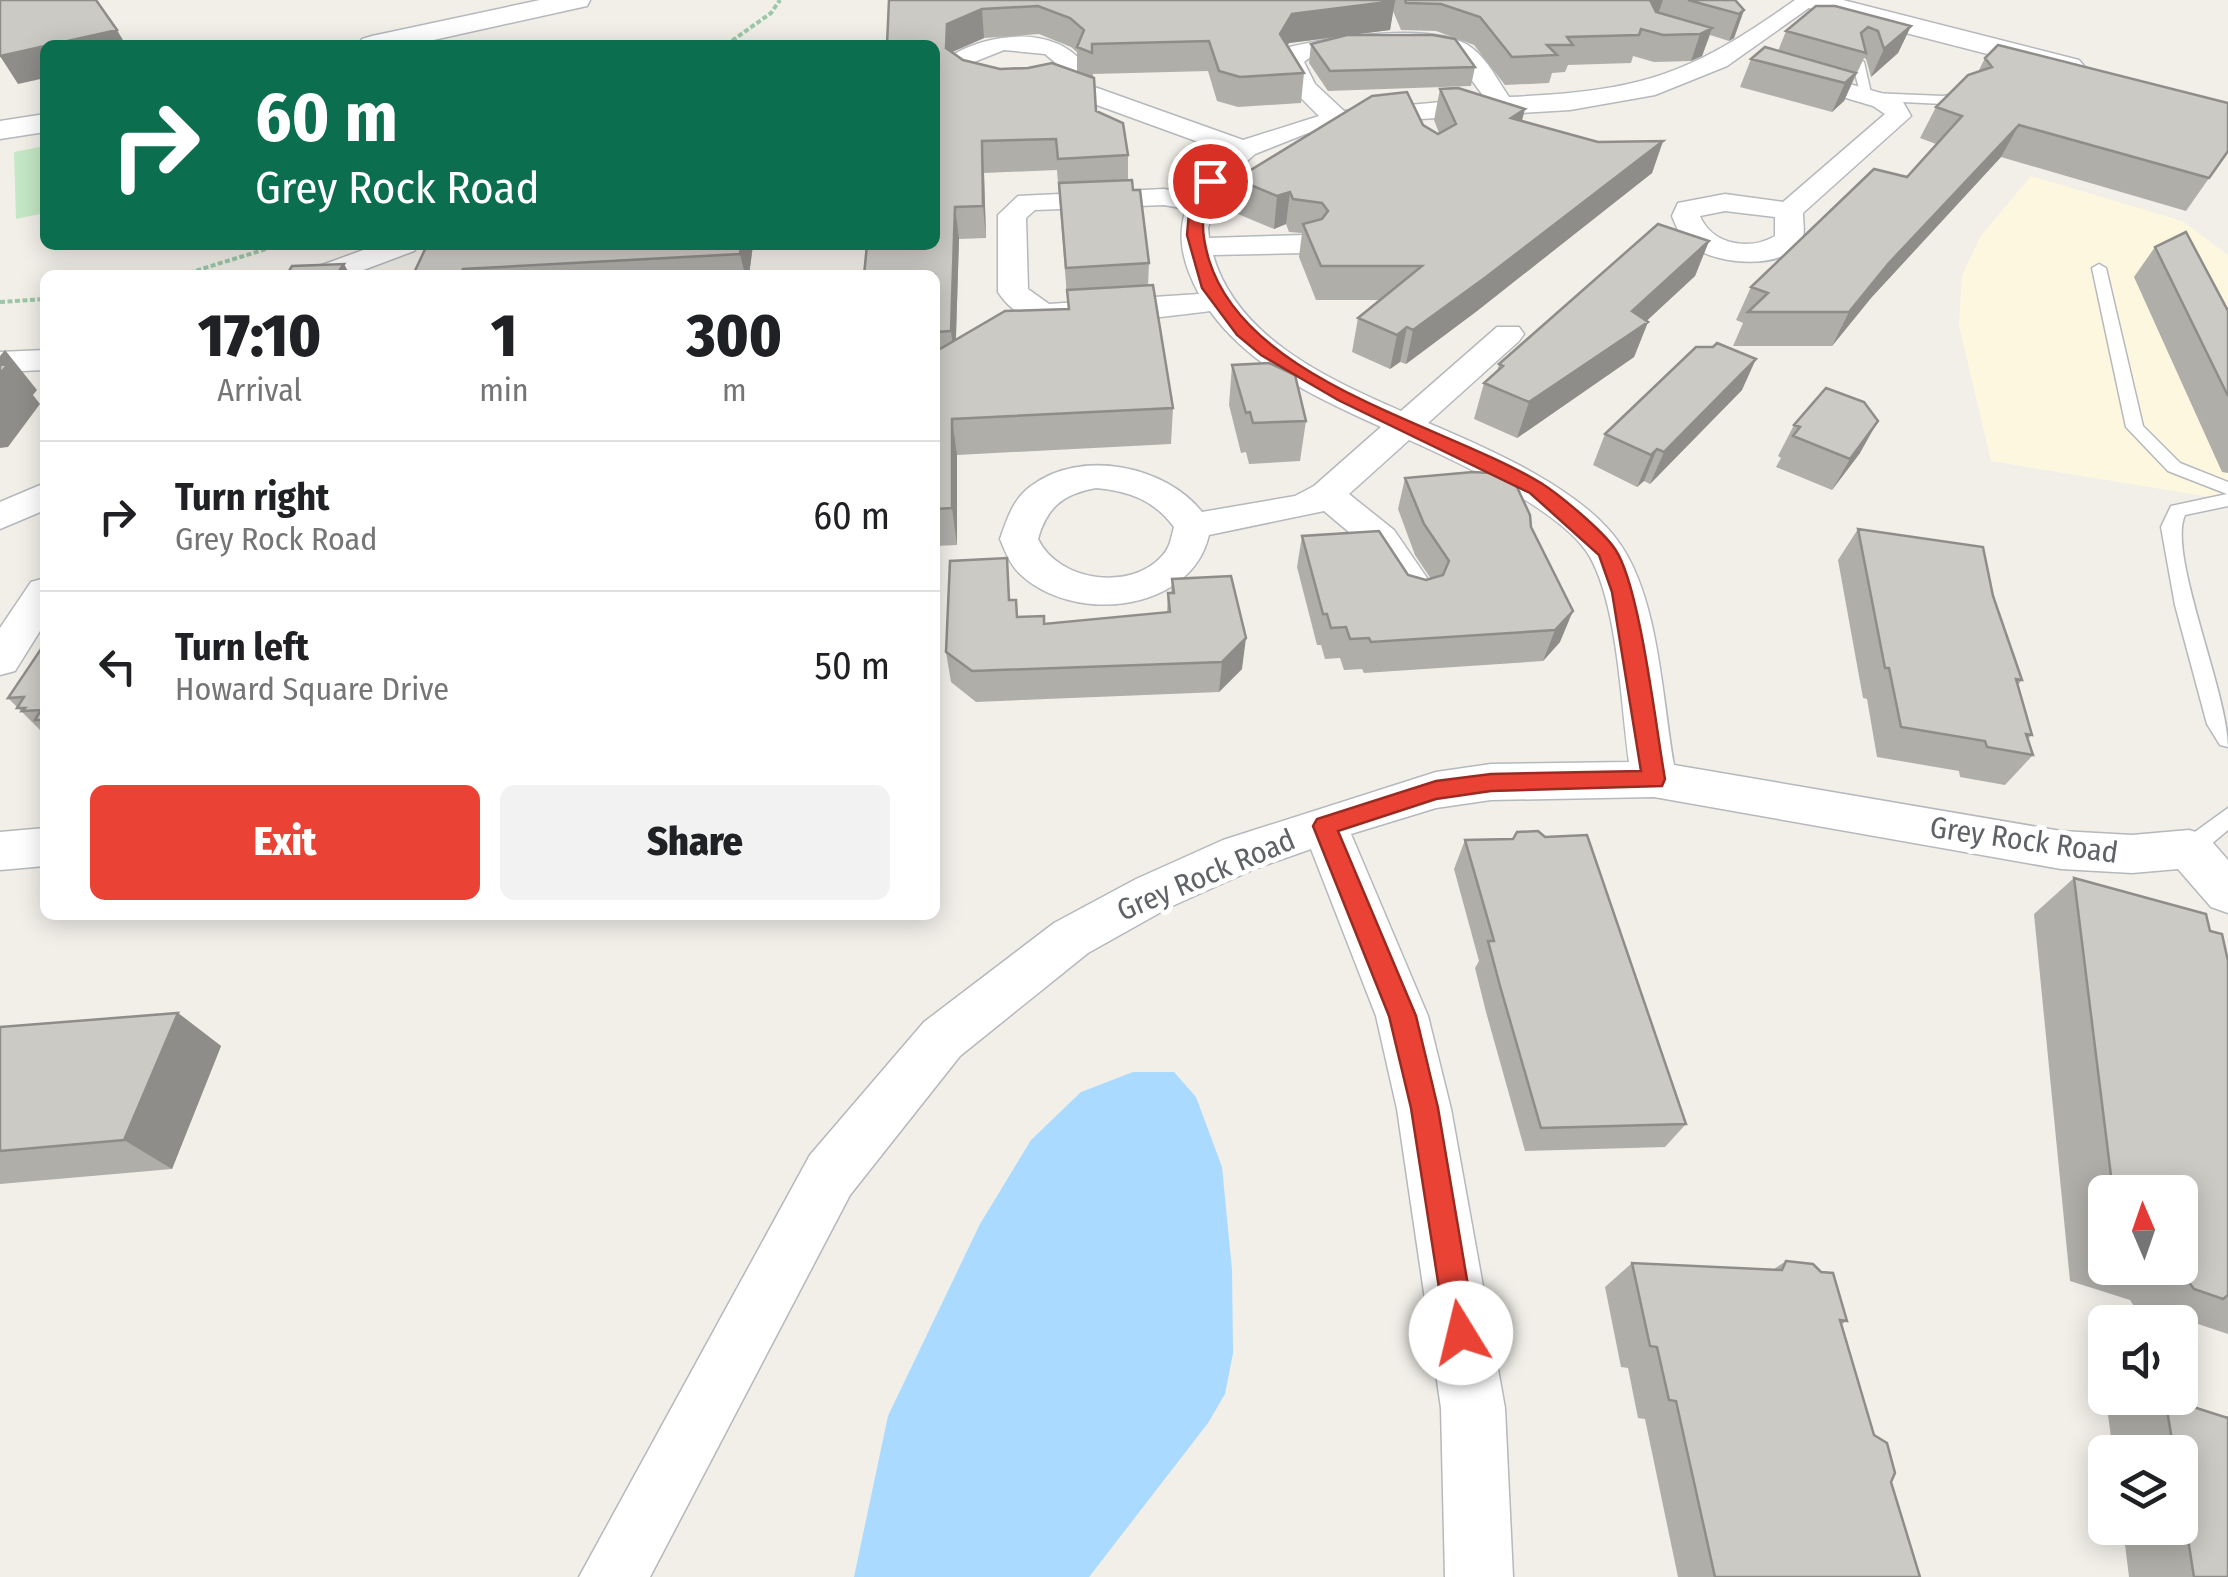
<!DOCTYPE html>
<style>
body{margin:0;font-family:"Fira Sans Condensed",sans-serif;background:#f2f2f2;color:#202124;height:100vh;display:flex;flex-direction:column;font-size:38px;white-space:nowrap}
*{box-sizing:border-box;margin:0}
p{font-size:32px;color:#757577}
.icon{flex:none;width:55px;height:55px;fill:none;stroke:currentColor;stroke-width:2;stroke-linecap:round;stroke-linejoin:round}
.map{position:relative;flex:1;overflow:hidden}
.details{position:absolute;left:40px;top:270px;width:900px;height:650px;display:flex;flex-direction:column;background:#fff;border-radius:15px;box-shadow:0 5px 25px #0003}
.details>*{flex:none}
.guide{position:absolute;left:40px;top:40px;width:900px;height:210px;border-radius:15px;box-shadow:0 5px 25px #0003;background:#0b6e4f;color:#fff;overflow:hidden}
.needle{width:65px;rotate:358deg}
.buttons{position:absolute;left:2088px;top:1175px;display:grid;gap:20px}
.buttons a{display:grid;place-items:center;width:110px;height:110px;border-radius:15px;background:#fff;box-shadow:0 5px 25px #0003;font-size:50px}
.pin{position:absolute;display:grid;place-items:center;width:85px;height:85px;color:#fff;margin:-42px;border:5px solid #fff;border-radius:50%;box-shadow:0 2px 10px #0007}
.me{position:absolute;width:110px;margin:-55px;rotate:351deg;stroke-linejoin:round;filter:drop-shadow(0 0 8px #0008)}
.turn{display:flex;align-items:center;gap:35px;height:210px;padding:0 50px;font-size:45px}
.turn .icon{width:130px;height:130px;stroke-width:2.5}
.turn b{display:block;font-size:70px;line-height:85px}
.eta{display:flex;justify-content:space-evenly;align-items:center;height:170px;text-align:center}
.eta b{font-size:60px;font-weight:800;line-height:70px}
.primary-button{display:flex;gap:20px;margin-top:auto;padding:20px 50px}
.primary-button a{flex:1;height:115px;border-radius:15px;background:#ea4335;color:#fff;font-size:40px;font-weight:800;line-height:115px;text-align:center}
.primary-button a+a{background:#f2f2f2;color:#202124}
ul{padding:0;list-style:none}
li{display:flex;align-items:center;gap:30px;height:150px;padding:0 50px;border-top:2px solid #e0e0e0}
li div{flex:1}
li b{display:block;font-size:38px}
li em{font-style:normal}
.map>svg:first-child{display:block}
.commercial{fill:#fef7e0}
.green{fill:#c5e8c5}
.water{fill:#aadaff}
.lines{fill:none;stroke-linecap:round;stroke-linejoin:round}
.service-casing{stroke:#b5b8bc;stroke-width:3}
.minor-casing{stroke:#b5b8bc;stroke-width:3}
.tertiary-casing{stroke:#b5b8bc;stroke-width:3}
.path{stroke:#9cc7a9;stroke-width:4;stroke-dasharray:5 2.5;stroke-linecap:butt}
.service{fill:#fff;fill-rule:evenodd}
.minor{fill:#fff;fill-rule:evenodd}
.tertiary{fill:#fff;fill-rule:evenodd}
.wall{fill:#afaea9;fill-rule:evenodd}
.shaded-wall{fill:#8f8d8a}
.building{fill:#cccac5;stroke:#8f8d8a;stroke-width:2.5}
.route{fill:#ea4335;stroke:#982c22;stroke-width:2.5}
.labels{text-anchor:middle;stroke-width:10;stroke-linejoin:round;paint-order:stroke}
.street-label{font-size:30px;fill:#5f6368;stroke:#fff}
</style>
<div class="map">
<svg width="2228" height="1577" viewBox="0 0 2228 1577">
<rect width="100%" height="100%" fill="#f1efe8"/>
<path class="commercial" d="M2031 176 2182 221 2228 255V500L1991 461 1959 325 1962 276 1980 237Z"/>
<path class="green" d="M45 146V213L16 219 14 152Z"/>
<path class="water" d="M1133 1072H1174L1196 1097 1222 1167 1232 1270 1233 1353 1225 1394 1208 1423 1089 1577H854L888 1416 980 1224 1031 1140 1081 1092Z"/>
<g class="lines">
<g class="service-casing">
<path id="service" d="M1858 58 1864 62 1871 93 1943 96 1967 92 1973 96 1943 104 1862 100 1852 62Z
M2099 264 2106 268 2143 426 2180 463 2228 482V506L2185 515C2167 553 2228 692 2228 747L2220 745 2207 724 2175 605 2161 527 2171 506 2227 494 2168 471 2126 427 2092 268Z
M2228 808V830L2197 856H2181L2177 849 2181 842Z"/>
</g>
<g class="minor-casing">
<path id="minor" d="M1795 0H1820L1727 66 1655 95 1570 110 1369 122 1308 133 1255 154 1221 184 1208 228 1209 238 1305 235 1315 238 1320 244 1315 250 1305 253 1213 255C1237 338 1328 379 1401 411L1497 327H1519L1524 334 1519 341 1428 423C1487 448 1583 489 1620 544 1659 600 1662 698 1674 765L2061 831 2132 835 2189 830 2206 835 2228 860V913L2211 907 2178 869 2132 873 2061 869 1654 797 1491 800 1436 808 1351 834 1428 1016 1451 1109 1505 1408 1513 1577H1445L1441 1408 1397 1109 1376 1016 1311 849 1257 868 1170 907 1088 953 960 1056 850 1195 650 1577H579L810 1155 924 1022 1054 923 1136 879 1223 840 1436 772 1491 764 1629 762C1621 704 1618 607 1590 557 1565 512 1456 461 1409 440L1349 494 1394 530 1427 578 1422 587 1408 591 1394 587 1368 548 1324 511 1209 535C1191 613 1072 625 1019 573 1010 564 1005 551 1000 539 1007 519 1013 499 1031 486 1081 448 1166 466 1202 512L1295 496 1314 486 1381 427C1319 399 1251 368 1210 311 1172 316 1050 332 1020 314 1012 309 1003 300 998 292V215L1018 196 1164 189 1191 193 1198 175 1226 152 1053 89 1029 95H1002L967 86 951 75 954 54C990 33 1052 26 1082 62L1072 79 1243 140 1319 116 1295 92 1280 62 1290 47C1330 37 1438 21 1472 48 1488 60 1498 81 1509 97 1640 91 1687 77 1795 0ZM1004 50 1045 54 1057 64C1040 88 999 83 975 71L974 62ZM1430 50 1453 55 1485 98 1344 111 1315 84 1304 62C1321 45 1404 49 1430 50ZM1164 205 1186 209C1176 239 1184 266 1199 294L1049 304 1028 289 1026 218 1035 210ZM1096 488C1129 491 1154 500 1174 527 1171 538 1170 548 1162 556 1130 592 1058 581 1038 539 1047 507 1063 494 1096 488Z
M1791 67 1891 96 1903 102 1911 116 1803 213C1803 223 1806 237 1800 244 1778 270 1720 264 1694 248 1682 240 1677 229 1672 216L1678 203 1725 194 1783 202 1885 114 1873 106 1782 79 1779 74ZM1725 211 1775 217V236C1750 251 1712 245 1700 216Z
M377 245H419L414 251 350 275H307L311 269Z
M45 350V370L0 372V352Z
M45 483V510L0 529V502Z
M45 578V623L15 671 0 675V628L31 582Z
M45 828V866L0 870V832Z"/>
</g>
<g class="tertiary-casing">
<path id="tertiary" d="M540 0H590L587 6 411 45H358L362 39 372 36Z
M1798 0H1843L2079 60 2084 66 2079 72 2069 75 1801 6Z
M45 114V132L0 139V121Z"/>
</g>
<path class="path" d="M726 45 771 13 780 0
M182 275 279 245
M0 302 45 299"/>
<use href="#service" class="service"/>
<use href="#minor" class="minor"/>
<use href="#tertiary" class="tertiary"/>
</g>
<path class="wall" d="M889 0H1735L1744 10 1734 38 1729 41 1710 35 1702 56 1691 61 1654 62 1633 56 1631 63 1568 65 1565 72 1552 73 1549 83 1505 85 1474 45 1436 31 1401 30 1393 11 1390 30 1349 35 1475 67 1471 86 1328 91 1309 63 1311 44 1346 36 1289 43 1287 46 1304 73 1301 103 1238 107 1217 101 1208 71 1093 74 1096 111 1128 155V180L1149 263 1148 286 1173 408 1171 444 957 455V545L935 546V245ZM1039 34 1071 47 1077 52V72L1000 69 963 60 952 52 984 38ZM1057 170 1068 309 956 339 959 239 986 238 984 173Z
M1911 26 1898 53 1871 77 1866 59 1864 58 1844 101 1832 112 1740 87 1751 59 1778 51 1786 31Z
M1985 58 2228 151 2186 211 2001 157 1871 298 1832 346H1733L1743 323 1736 320 1751 287 1907 177 1936 144 1920 138 1936 107 1978 72Z
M1440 89 1522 121 1598 142 1663 141 1652 173 1477 311 1406 364 1400 362 1390 369 1352 352 1358 318 1380 300H1316L1299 257 1302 233 1289 232 1286 224 1274 229 1233 212 1236 179 1423 125 1438 134 1439 133 1434 120Z
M1709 241 1695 276 1646 321 1648 322 1634 357 1517 438 1474 419 1484 383 1497 372 1499 364Z
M427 245H753L749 275H413Z
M2155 247 2228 311V473L2222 472 2134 277Z
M1232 365 1306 421 1300 461 1249 464 1246 452 1241 453 1229 405Z
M1742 390 1650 484 1644 481 1637 487 1593 465 1605 434Z
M1794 425 1860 453 1832 490 1776 467 1781 458 1778 456Z
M1405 478 1531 527 1560 642 1543 661 1364 673 1362 669 1344 670 1340 658 1325 659 1321 645H1317L1297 567 1302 536 1408 575 1426 580 1431 579 1415 555 1398 509Z
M1858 529 1993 596 2022 680 2017 686 2032 735 2028 739 2033 755 2005 785 1960 777 1959 771 1877 757 1867 699 1863 698 1838 560Z
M1172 579 1242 669 1219 692 976 702 951 682 946 652 1011 600 1018 617 1044 624 1167 612 1168 593H1171Z
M45 643V735L8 698Z
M1465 840 1686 1124 1665 1147 1525 1151 1486 1012 1475 968 1479 961 1454 869Z
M2074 878 2210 931 2228 961V1334L2177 1317 2165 1322 2138 1312 2130 1300 2070 1281 2034 914ZM2105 1192H2180V1268H2105Z
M178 1013 221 1046 172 1169 0 1184V1027Z
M1786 1261 1847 1321 1842 1324 1874 1435 1891 1482 1920 1577H1678L1645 1419 1638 1418 1628 1368 1621 1367 1605 1287 1632 1263 1774 1269Z
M2163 1398 2224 1417 2228 1416V1577H2129L2123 1528H2180V1452H2113L2108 1415Z"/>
<path class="shaded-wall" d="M1654 0H1663L1656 20 1651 2Z
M1395 1 1390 30 1289 43 1277 64 1280 34 1292 14Z
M982 9 984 38 950 53 946 48 947 24Z
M1744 10 1734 38 1729 41 1739 14Z
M1911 26 1898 53 1871 77 1884 49Z
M1712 28 1702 56 1691 61 1700 34Z
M117 30 126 45H49Z
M45 46V78L18 84 0 56Z
M1856 73 1844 101 1832 112 1845 83Z
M1525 109 1517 140 1511 118Z
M2019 125 2001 157 1871 298 1832 346 1849 312 1888 264Z
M982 141 984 173 986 238 983 206Z
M1663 141 1652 173 1477 311 1406 364 1413 330Z
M1290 192 1286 224 1274 229 1277 196Z
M955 207 959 239 955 365 951 331Z
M1709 241 1695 276 1639 328 1648 322 1634 357 1517 438 1529 402Z
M741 245H753L749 275H745L740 254Z
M344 264 350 275H336Z
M1407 327 1400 362 1390 369 1397 335Z
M5 350 37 390 33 395 40 404 8 447 0 448V356Z
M1756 359 1742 390 1650 484 1664 452Z
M952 419 957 455V545L952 508Z
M1878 421 1860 453 1832 490 1850 459Z
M1657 449 1644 481 1637 487 1651 455Z
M1573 611 1560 642 1543 661 1555 630Z
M1246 638 1242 669 1219 692 1222 662Z
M178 1013 221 1046 172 1169 124 1140Z"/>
<path class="building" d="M0 0H96L117 30 0 56Z
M889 0H1392L1395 1 1292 14 1280 34 1304 73 1240 77 1219 71 1209 41 1092 44V53L1077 47 1084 30 1070 18 1038 6 982 9 947 24 946 48 963 60 1000 69 1028 68 1052 63 1094 78 1096 111 1123 123 1128 155 1058 159 1056 139 982 141 983 206 955 207 951 331 935 332V275H864L867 245H935V45H887Z
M1405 0H1654L1651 2 1656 12 1712 28 1700 34 1663 35 1641 29 1639 35 1567 37 1573 45H1547L1557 55 1512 57 1480 17 1441 4 1406 3Z
M1688 0H1735L1744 10 1739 14Z
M1816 6H1835L1911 26 1884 49 1878 31 1868 27 1861 33 1866 53 1786 31Z
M1347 35H1433L1455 39 1475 67 1330 71 1311 44Z
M1998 45 2228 103V151L2209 178 2019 125 1888 264 1849 312H1748L1768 293 1751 287 1874 169 1907 177 1962 116 1936 107 1968 75 1992 67 1985 58Z
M1765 47 1856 73 1845 83 1751 59Z
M1458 88 1525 109 1511 118 1598 142 1663 141 1486 277 1413 330 1407 327 1397 335 1358 318 1422 266H1321L1303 224 1322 219 1328 211 1322 203 1293 199 1290 192 1277 196 1236 179 1372 96 1407 92 1423 125 1438 134 1456 124 1440 89Z
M1132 180 1133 190H1140L1149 263 1066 268 1059 183Z
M1658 224 1709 241 1632 311 1648 322 1529 402 1484 383 1503 366 1499 364Z
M2186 232 2228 311V396L2155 247Z
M427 245H741L740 254 463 269 460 275H413Z
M344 264 336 275H269L271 272 289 271 292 266Z
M1153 285 1173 408 952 419V508L935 509V352L1005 311 1069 309 1067 290Z
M1717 343 1756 359 1664 452 1657 449 1651 455 1605 434 1696 347H1713Z
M1269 363 1295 375 1306 421 1253 423 1250 412 1246 413 1232 365Z
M8 364 0 374V365Z
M1826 388 1864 402 1878 421 1850 459 1793 436 1800 427 1794 425Z
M1473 472 1491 473 1516 485 1530 515 1531 527 1573 611 1555 630 1371 642 1369 638 1350 639 1346 627 1331 628 1327 614H1323L1302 536 1379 531 1408 575 1426 580 1443 575 1449 561 1424 524 1405 478Z
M1858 529 1983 547 1993 596 2022 680 2016 679 2032 735 2026 734 2033 755 1987 747 1985 741 1901 727 1889 668H1885Z
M1007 558 1009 600H1016L1017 617 1044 616V624L1170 612 1168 593H1174L1172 579 1231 576 1246 638 1222 662 972 671 946 652 950 561Z
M45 643V720H35L41 710 22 711 25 708H17L24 697 8 698Z
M1538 831 1545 837 1587 835 1686 1124 1541 1128 1500 986 1488 941H1494L1465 840 1513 839 1517 832Z
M2074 878 2206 914 2210 931 2222 934 2228 961V1295L2223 1299 2194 1289 2185 1277 2157 1268H2180V1192H2113Z
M178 1013 124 1140 0 1151V1027Z
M1786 1261 1813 1264 1821 1272 1833 1273 1847 1321 1840 1320 1874 1435 1887 1443 1895 1473 1891 1482 1920 1577H1715L1676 1401 1669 1400 1657 1347 1650 1346 1632 1263 1782 1270Z
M2165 1398 2228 1418V1577H2194L2180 1488V1452H2174Z"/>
<path class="route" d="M1205 178 1216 181C1200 208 1200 230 1209 260 1247 382 1441 423 1541 483 1560 495 1603 531 1615 549 1640 585 1656 729 1665 779L1662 786 1491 791 1436 799 1338 831 1416 1016 1438 1108 1476 1333 1472 1344 1461 1348 1450 1344 1446 1333 1411 1108 1389 1016 1313 826 1317 819 1436 781 1491 774 1641 771 1612 592 1599 555 1530 493 1338 400 1261 355 1237 335 1202 288 1187 235 1190 202Z"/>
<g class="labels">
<g class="street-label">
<text transform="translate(2024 840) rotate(8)" y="10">Grey Rock Road</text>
<text transform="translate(1206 875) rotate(-23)" y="10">Grey Rock Road</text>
</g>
</g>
</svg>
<div class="buttons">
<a><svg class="needle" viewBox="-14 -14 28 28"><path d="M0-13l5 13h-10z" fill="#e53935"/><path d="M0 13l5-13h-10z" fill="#757577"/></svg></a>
<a><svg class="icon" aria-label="sound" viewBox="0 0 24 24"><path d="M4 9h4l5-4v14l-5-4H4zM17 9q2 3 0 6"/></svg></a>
<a><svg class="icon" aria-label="layers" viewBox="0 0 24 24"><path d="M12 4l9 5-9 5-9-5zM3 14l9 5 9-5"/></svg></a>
</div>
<div class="pin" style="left:1210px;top:181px;background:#d93025"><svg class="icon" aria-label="arrive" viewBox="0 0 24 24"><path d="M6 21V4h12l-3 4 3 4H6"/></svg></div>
<svg class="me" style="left:1461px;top:1333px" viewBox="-20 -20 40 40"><circle r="19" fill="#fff"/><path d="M0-13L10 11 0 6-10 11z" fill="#ea4335"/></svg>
<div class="guide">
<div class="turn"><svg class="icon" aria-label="right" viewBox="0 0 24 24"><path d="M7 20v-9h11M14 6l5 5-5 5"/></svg><div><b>60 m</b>Grey Rock Road</div></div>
</div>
<section class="details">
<div class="eta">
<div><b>17:10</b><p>Arrival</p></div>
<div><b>1</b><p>min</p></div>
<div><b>300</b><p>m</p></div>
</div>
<ul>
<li><svg class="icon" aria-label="right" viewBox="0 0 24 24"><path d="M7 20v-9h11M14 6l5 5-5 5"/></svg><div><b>Turn right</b><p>Grey Rock Road</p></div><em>60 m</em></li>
<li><svg class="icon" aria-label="left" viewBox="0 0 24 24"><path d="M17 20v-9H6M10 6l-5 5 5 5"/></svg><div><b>Turn left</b><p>Howard Square Drive</p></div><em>50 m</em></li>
</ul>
<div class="primary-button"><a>Exit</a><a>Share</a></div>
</section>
</div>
